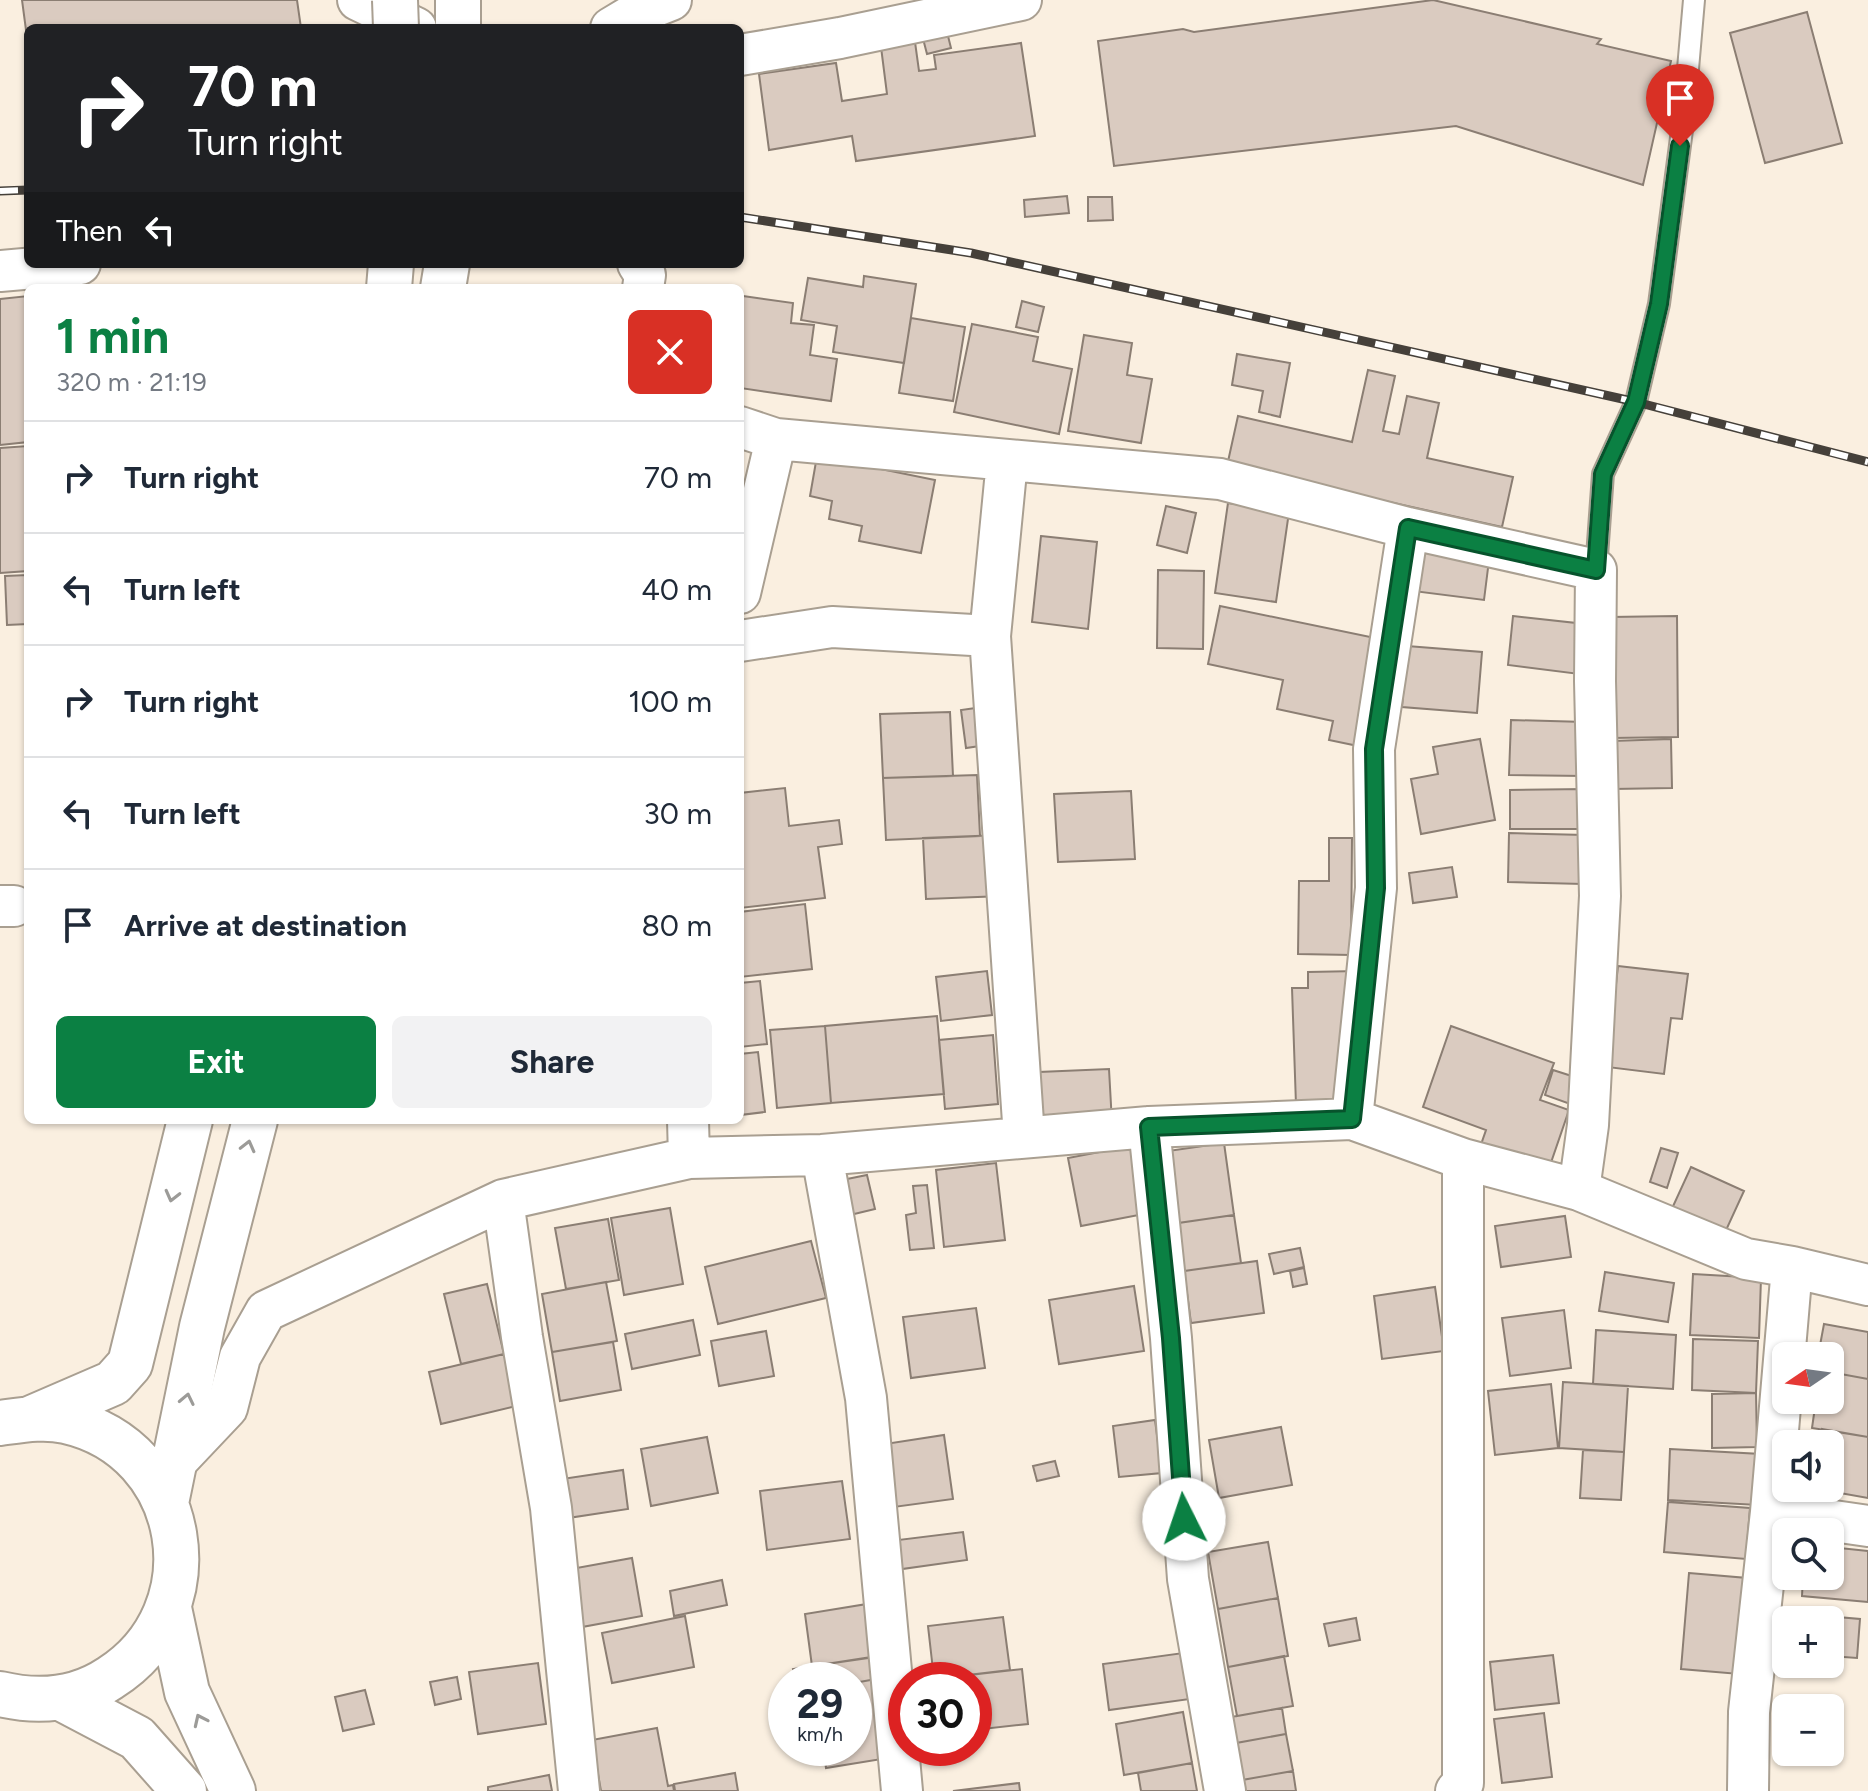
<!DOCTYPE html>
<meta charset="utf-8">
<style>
body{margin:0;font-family:Figtree,sans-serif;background:#f2f2f3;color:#1f2937;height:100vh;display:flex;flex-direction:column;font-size:30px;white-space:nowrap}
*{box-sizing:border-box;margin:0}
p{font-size:26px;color:#747a83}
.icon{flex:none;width:44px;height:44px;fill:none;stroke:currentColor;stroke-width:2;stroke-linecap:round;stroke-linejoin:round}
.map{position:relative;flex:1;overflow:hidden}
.details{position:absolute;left:24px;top:284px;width:720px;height:840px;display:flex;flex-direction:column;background:#fff;border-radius:12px;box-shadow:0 2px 6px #0004}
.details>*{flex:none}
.hud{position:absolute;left:24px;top:24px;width:720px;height:244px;border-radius:12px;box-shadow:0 2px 6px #0004;background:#202124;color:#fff;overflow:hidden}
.needle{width:52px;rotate:257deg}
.controls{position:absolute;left:1772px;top:1342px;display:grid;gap:16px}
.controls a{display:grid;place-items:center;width:72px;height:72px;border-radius:12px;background:#fff;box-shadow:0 2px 6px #0004;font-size:40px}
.speed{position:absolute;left:768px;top:1662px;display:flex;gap:16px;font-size:40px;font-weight:700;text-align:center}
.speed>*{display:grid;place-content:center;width:104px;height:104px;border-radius:50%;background:#fff;box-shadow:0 2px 6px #0004;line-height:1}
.speed small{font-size:20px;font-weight:400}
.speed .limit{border:12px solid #d22;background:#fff;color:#111}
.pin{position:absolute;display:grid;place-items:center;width:68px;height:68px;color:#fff;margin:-82px -34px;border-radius:50% 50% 50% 0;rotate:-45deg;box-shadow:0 0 8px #0007}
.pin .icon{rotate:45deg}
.me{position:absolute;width:88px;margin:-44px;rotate:356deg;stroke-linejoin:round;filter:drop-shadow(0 0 6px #0008)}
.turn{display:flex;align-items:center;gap:28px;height:168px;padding:0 32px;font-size:36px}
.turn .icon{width:104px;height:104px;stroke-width:2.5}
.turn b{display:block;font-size:56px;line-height:68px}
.then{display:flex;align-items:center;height:76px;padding:0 32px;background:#0003;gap:16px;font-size:30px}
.round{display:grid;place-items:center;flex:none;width:84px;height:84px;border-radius:12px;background:#f2f2f3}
.headline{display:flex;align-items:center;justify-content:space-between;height:136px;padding:0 32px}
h1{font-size:48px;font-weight:700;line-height:60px;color:#0b8043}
.action{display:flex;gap:16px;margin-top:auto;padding:16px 32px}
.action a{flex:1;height:92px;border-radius:12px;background:#0b8043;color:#fff;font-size:32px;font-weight:700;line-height:92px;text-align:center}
.action a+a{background:#f2f2f3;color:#1f2937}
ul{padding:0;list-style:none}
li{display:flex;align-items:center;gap:24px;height:112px;padding:0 32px;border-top:2px solid #e0e1e3}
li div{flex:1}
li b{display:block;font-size:30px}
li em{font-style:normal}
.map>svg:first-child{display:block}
.building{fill:#dacbc0;stroke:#8b7e73;stroke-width:2}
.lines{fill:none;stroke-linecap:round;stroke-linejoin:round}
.service-casing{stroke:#a99f91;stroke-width:24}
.minor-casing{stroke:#a99f91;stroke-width:44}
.tertiary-casing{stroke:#a99f91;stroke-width:48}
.service{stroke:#fff;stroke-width:20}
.minor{stroke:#fff;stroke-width:40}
.tertiary{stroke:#fff;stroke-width:44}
.rail-casing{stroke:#45403a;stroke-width:9}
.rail{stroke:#fff;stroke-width:6;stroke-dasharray:18;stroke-linecap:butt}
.tertiary-bridge-casing{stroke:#a99f91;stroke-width:48;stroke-linecap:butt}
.tertiary-bridge{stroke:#fff;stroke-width:44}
.oneway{stroke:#9c9b98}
.route-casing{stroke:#07532c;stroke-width:20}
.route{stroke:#0b8043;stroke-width:14}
</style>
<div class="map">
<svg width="1868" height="1791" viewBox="0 0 1868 1791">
<rect width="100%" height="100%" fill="#faefe0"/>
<path class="building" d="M22 0H297L301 28H28V45Z
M1433 0 1601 39 1597 44 1671 61 1643 185 1456 126 1114 166 1098 41 1183 29 1194 32Z
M1807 12 1842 143 1765 163 1730 33Z
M944 20 951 48 927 54 920 27Z
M915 42 919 71 936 69 934 55 1021 43 1035 136 856 161 852 136 769 150 759 74 836 63 842 101 887 94 881 47Z
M1067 196 1069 213 1025 217 1024 200Z
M1088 197H1112L1113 220 1088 221Z
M864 276 916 284 904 363 833 352 837 326 801 320 808 278 863 287Z
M28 296V442L0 445V299Z
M743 296 793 303 791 323 814 325 810 355 837 359 831 401 740 388V317Z
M1022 301 1044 307 1038 332 1016 327Z
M911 318 965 327 953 401 899 393Z
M972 324 1038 337 1033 361 1072 369 1059 434 954 412Z
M1084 335 1132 343 1127 375 1152 379 1141 443 1068 431Z
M1237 354 1290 363 1280 417 1259 412 1263 391 1232 385Z
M1368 370 1395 376 1383 431 1399 434 1407 396 1439 403 1427 458 1513 477 1502 527 1227 466 1238 416 1352 442Z
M28 446V571L0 573V448Z
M817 456 935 480 921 553 859 541 862 526 829 519 832 501 810 496Z
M1228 503 1289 512 1276 602 1215 593Z
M1166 506 1196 513 1187 553 1157 545Z
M1041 536 1097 542 1088 629 1032 622Z
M1419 542 1490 552 1484 600 1413 591Z
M1158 570 1204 571 1203 649 1157 648Z
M28 575V624L7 625 5 576Z
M1220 606 1380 639 1358 746 1329 740 1333 721 1277 709 1283 680 1208 664Z
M1513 616 1585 624 1579 674 1508 665Z
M1677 616 1678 737 1612 738 1610 617Z
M1407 646 1482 652 1477 713 1402 707Z
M983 707 987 745 966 748 961 710Z
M950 712 953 776 883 778 880 714Z
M1511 720 1585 722 1584 776 1509 775Z
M1480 739 1495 820 1421 834 1411 779 1438 774 1433 747Z
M1671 739 1672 788 1613 789 1612 741Z
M977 775 980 836 886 840 883 778Z
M785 788 789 826 839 820 842 844 818 847 825 898 740 908V793Z
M1585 789V829H1510V790Z
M1131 791 1135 859 1058 862 1054 794Z
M1509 833 1585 835 1583 884 1508 882Z
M1001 835 1003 896 926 899 923 838Z
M1329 838H1352L1351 955 1298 954 1299 881H1329Z
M1452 867 1457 897 1413 903 1409 873Z
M805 904 812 969 740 977V912Z
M1618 966 1688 974 1682 1019 1671 1018 1664 1074 1607 1067Z
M987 971 992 1015 941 1021 936 977Z
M1358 971 1344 1103 1296 1105 1292 988H1308V972Z
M760 981 767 1044 740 1047V983Z
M937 1016 944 1094 831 1103 825 1026Z
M825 1026 831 1103 777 1108 770 1030Z
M1451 1026 1554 1063 1540 1100 1569 1110 1545 1180 1477 1156 1486 1130 1423 1107Z
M993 1035 998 1104 945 1109 939 1040Z
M758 1052 765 1112 740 1115V1054Z
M1109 1069 1112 1123 1041 1126 1039 1072Z
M1553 1070 1581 1079 1573 1105 1545 1095Z
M1224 1143 1234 1215 1178 1223 1168 1151Z
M1131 1146 1144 1214 1081 1226 1068 1158Z
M1661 1148 1678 1153 1667 1188 1650 1182Z
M996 1163 1005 1240 944 1247 936 1170Z
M1691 1167 1744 1191 1722 1239 1669 1215Z
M867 1175 875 1209 850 1215 842 1180Z
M927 1185 934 1248 910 1250 906 1215 916 1213 913 1186Z
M670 1208 683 1284 624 1295 611 1218Z
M1234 1215 1241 1263 1184 1271 1178 1223Z
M1565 1216 1571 1257 1501 1267 1495 1226Z
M608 1219 619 1280 566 1289 555 1228Z
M811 1241 826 1298 718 1324 705 1267Z
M1300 1248 1304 1267 1274 1274 1269 1254Z
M1257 1261 1264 1313 1191 1323 1184 1271Z
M1304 1268 1307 1284 1293 1287 1290 1271Z
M1605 1272 1674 1283 1668 1322 1599 1311Z
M1693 1274 1761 1278 1759 1338 1690 1335Z
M606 1282 617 1341 552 1352 542 1294Z
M487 1284 504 1354 461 1364 444 1294Z
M1134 1286 1144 1351 1059 1364 1049 1300Z
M1435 1287 1444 1351 1382 1359 1374 1296Z
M976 1308 985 1368 911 1378 903 1317Z
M1564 1310 1571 1368 1510 1376 1502 1318Z
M693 1320 700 1355 632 1369 625 1334Z
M1824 1324 1868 1332V1379L1830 1372V1356H1818Z
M1596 1330 1676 1335 1673 1389 1593 1384Z
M766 1331 774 1376 719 1386 711 1341Z
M1693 1339 1758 1341 1756 1393 1692 1390Z
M613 1342 621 1390 560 1401 552 1352Z
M504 1354 516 1406 441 1424 429 1372Z
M1830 1372 1868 1379V1437L1812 1428 1816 1400H1830Z
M1563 1382 1628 1386 1624 1452 1559 1448Z
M1551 1384 1558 1448 1495 1455 1488 1391Z
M1756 1393 1757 1447 1712 1448V1394Z
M1155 1420 1162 1473 1119 1477 1113 1426Z
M1281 1427 1292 1485 1219 1498 1209 1440Z
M1822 1429 1868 1437V1498L1812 1488H1830V1444H1820Z
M944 1435 953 1499 894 1507 885 1444Z
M707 1437 718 1493 651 1506 641 1449Z
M1670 1449 1761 1454 1758 1505 1668 1500Z
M1583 1450 1624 1452 1621 1500 1580 1498Z
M1055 1461 1059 1476 1037 1481 1033 1466Z
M623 1470 628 1509 568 1518 562 1479Z
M842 1481 850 1539 767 1550 760 1491Z
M1668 1502 1750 1508 1746 1559 1664 1552Z
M963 1532 967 1560 902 1569 898 1540Z
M1268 1542 1278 1598 1218 1609 1208 1552Z
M1830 1547 1868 1551V1602L1802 1596 1803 1576H1830Z
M632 1558 642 1616 582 1627 571 1569Z
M1689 1573 1747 1578 1739 1674 1681 1669Z
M722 1580 727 1605 674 1616 670 1591Z
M1278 1598 1288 1656 1228 1667 1218 1609Z
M867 1604 876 1657 812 1666 805 1614Z
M1791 1613 1860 1619 1857 1658 1830 1656V1620H1791Z
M685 1616 694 1667 612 1683 602 1633Z
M1003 1617 1010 1670 934 1679 928 1626Z
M1356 1618 1360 1640 1329 1646 1324 1624Z
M1183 1653 1190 1699 1109 1710 1103 1664Z
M1553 1655 1559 1703 1495 1710 1490 1662Z
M1284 1656 1293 1706 1237 1716 1228 1667Z
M872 1657 876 1679 854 1683V1680H795L793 1669Z
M538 1663 546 1724 478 1734 469 1672Z
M1022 1669 1028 1724 974 1730V1680L934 1679Z
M457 1677 461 1699 435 1705 430 1682Z
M876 1679 888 1758 826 1768 823 1748H854V1683Z
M365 1690 374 1724 343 1731 335 1697Z
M1282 1708 1286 1734 1236 1743 1231 1717Z
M1183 1712 1192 1763 1124 1775 1116 1724Z
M1544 1713 1552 1777 1502 1783 1494 1719Z
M657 1728 668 1786 673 1785 674 1791H601L592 1740Z
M1286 1734 1293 1771 1242 1780 1236 1743Z
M1192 1763 1197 1791H1141L1138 1773Z
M1293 1771 1296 1791H1244L1242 1780Z
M735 1773 738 1791H675L674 1784Z
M549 1775 552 1791H488V1787Z
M1019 1783 1020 1791H953Z"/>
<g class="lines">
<g class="service-casing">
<path id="service" d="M1596 570 1603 474 1636 402 1659 304 1684 115 1694 0"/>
</g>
<g class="minor-casing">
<path id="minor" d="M358 0 416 28
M611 28 631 16 671 0
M740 55 840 38 1021 0
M638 264 645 275 643 288
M0 271 80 264
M740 427 776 439 1220 479 1408 528 1596 570 1595 681 1600 896 1588 1125 1579 1190
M740 593 776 439
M990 636 1024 1137
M740 641 832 627 990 636 1007 461
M0 906H14
M1352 1119 1376 888 1374 749 1408 528
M688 1120 689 1158
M1149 1127 1171 1338 1188 1579 1225 1791
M822 1155 866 1398 902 1791
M503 1200 522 1337 551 1508 579 1791
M1792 1267 1868 1285
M174 1464 227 1408 240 1357 266 1311 503 1200 689 1158 822 1155 1149 1127 1352 1119 1463 1159
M1771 1512 1868 1526
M1456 1791 1463 1783V1159L1579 1190 1746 1259 1792 1267 1771 1512 1749 1712 1748 1791"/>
</g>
<g class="tertiary-casing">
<path id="tertiary" d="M458 28V0
M389 288 391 264
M443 288 447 264
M32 1418 113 1383 130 1364 190 1120
M0 1423C22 1420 44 1416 66 1421 190 1449 216 1611 110 1678 77 1700 38 1703 0 1694
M166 1503 202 1327 255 1120
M169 1608 187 1692 233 1791
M61 1698 137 1738 184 1791"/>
</g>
<use href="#service" class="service"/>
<use href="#minor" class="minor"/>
<use href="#tertiary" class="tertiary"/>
<g class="rail-casing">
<path id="rail" d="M0 191 28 190
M740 217 971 253 1636 402 1868 462"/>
</g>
<use href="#rail" class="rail"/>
<g class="tertiary-bridge-casing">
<path id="tertiary-bridge" d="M395 0 396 28"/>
</g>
<use href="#tertiary-bridge" class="tertiary-bridge"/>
</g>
<defs><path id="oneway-chevron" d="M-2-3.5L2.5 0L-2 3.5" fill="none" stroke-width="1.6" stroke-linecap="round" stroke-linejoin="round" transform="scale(2)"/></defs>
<g class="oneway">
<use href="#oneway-chevron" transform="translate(248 1146) rotate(-76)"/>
<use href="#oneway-chevron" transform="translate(172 1196) rotate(104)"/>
<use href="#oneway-chevron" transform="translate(187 1399) rotate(-78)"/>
<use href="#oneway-chevron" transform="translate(200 1720) rotate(-115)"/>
</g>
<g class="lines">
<g class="route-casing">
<path id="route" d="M1184 1519 1171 1338 1149 1127 1352 1119 1376 888 1374 749 1408 528 1596 570 1603 474 1636 402 1659 304 1680 146"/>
</g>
<use href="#route" class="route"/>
</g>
</svg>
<div class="controls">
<a><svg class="needle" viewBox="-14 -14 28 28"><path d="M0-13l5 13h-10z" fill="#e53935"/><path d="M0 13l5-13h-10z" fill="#747a83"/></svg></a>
<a><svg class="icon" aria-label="sound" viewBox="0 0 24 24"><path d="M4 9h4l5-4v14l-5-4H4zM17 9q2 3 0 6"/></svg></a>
<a><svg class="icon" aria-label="search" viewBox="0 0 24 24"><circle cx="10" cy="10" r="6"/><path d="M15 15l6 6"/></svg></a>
<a>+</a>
<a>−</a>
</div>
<div class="speed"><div>29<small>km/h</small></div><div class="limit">30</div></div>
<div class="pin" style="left:1680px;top:146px;background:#d93025"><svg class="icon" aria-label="arrive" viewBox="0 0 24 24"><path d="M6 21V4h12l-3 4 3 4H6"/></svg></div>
<svg class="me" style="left:1184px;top:1519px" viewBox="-20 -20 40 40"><circle r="19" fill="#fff"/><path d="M0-13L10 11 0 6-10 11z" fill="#0b8043"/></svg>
<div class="hud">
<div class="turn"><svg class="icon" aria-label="right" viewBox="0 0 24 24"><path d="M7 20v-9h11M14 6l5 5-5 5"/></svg><div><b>70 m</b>Turn right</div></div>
<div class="then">Then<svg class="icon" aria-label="left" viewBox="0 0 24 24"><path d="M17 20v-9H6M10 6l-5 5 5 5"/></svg></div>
</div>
<section class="details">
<div class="headline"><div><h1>1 min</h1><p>320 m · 21:19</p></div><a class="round" style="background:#d93025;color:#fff"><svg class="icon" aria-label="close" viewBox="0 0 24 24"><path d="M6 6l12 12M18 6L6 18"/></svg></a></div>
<ul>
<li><svg class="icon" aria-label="right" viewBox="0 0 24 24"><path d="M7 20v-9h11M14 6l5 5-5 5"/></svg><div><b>Turn right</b></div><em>70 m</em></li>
<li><svg class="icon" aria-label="left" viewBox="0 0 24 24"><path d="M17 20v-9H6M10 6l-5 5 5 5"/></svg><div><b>Turn left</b></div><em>40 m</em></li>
<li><svg class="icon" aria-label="right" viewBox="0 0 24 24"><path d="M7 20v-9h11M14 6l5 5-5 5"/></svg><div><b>Turn right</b></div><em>100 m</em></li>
<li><svg class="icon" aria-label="left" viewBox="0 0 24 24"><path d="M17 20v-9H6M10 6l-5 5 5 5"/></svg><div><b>Turn left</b></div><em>30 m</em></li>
<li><svg class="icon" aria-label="arrive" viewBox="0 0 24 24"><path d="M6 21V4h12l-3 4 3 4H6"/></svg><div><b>Arrive at destination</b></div><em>80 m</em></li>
</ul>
<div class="action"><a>Exit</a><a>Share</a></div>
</section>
</div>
